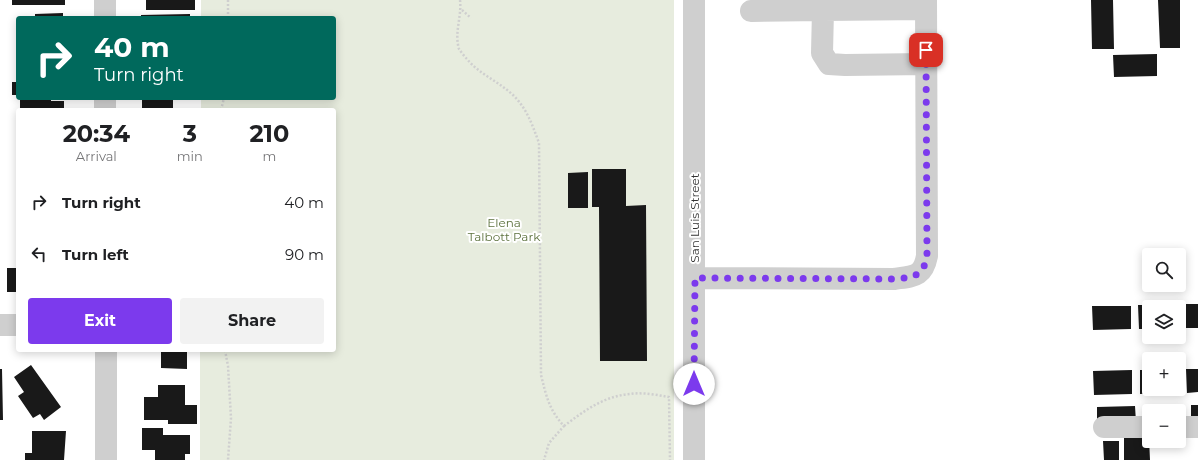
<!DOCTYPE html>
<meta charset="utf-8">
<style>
body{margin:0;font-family:Montserrat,sans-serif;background:#f2f2f2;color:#202124;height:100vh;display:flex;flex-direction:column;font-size:15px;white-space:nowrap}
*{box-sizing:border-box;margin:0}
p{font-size:13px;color:#757577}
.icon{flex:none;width:22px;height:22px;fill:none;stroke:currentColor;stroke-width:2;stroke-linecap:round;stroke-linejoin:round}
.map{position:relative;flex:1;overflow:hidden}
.sheet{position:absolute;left:16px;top:108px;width:320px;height:244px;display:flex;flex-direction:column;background:#fff;border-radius:4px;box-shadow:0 2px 10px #0003}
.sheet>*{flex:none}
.top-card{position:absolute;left:16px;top:16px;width:320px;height:84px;border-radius:4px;box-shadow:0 2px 10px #0003;background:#00695c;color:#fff;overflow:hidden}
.controls{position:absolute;left:1142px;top:248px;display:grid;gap:8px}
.controls a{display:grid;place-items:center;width:44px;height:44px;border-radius:4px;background:#fff;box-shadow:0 2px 10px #0003;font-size:20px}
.pin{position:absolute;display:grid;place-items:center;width:34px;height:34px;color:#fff;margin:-17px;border-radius:8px;box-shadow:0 2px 6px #0006}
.me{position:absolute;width:44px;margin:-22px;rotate:0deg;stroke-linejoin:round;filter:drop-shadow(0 0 3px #0008)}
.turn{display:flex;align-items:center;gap:14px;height:84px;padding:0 12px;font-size:18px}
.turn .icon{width:52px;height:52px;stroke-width:2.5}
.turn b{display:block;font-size:28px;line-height:34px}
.eta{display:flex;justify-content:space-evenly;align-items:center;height:68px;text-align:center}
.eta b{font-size:24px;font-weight:700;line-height:28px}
.cta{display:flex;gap:8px;margin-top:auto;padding:8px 12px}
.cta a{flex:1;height:46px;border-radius:4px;background:#7c3aed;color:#fff;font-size:16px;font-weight:700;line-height:46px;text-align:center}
.cta a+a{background:#f2f2f2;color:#202124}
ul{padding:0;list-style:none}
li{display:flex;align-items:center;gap:12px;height:52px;padding:0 12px}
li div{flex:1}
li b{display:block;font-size:15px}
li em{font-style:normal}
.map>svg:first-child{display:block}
.green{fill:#e7ecde}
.building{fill:#191919}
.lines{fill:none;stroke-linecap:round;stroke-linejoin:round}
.path{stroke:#cfcfcf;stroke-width:2.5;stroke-dasharray:2 2;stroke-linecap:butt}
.minor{stroke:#cfcfcf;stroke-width:22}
.route{stroke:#7c3aed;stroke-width:7;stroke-dasharray:0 12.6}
.labels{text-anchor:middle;stroke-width:4;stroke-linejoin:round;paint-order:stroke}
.street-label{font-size:12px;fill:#323232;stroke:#fff}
.park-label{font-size:12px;fill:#5c713d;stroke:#fff}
</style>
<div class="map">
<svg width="1198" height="460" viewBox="0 0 1198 460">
<rect width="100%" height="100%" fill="#fff"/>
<path class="green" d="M201 0H674V460H200V350H334V110H201V98H334V18H201Z"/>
<path class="building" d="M12 0H65V5H12Z
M146 0H195V10H146Z
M1091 0H1113L1114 49H1092Z
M1158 0H1180V48H1160Z
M63 13V18H35V14Z
M190 14V18H141V15Z
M1157 54V76L1114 77 1113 55Z
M12 82H18V95H12Z
M20 98H51V101H64V110H20Z
M142 98H173V109L142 110Z
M592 169H626V206L646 205 647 361H600L599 207H592Z
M588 172V208H568V173Z
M7 268H18V292H7Z
M1185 304H1198V328H1185Z
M1138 305H1177V307H1149V329H1139Z
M1092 306H1131V329L1093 330Z
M161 350H187V369L161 368Z
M31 365 61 407 44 420 40 414 33 418 18 396 24 392 14 377Z
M0 369H2L3 420H0Z
M1186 369H1198V392L1187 393Z
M1132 370V394L1094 395 1093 371Z
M1140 370H1149V389H1179V393L1140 394Z
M158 385H185V405H197V424H168V420H144V397H158Z
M1182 405 1183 421H1179V411H1149V422H1144V406Z
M1191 405H1198V421H1191Z
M1135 406 1136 422 1097 423V407Z
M142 428H163V435H190V454H185V460H155V450H142Z
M32 431H66L64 460H25V453H32Z
M1124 438H1149L1150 460H1124Z
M1103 441H1119V460H1104Z"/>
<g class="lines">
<path class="path" d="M460 0C462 17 454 32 459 49 461 52 464 56 467 59 479 74 498 81 513 95 527 109 532 124 539 143L541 375C546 395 549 410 564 426L549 443 544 460
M462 10 471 18
M228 18V0
M221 110 224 98
M225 350 228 366 231 418 228 460
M564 426C584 411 604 396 630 394 643 392 657 395 669 397L670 460"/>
<path class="minor" d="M105 0V18
M926 9 823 10 822 53 829 64 845 65 926 64
M751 11 823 10V0
M105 98V110
M695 278 894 279C914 276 923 277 927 256L926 0
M0 325H18
M106 350V460
M1104 427H1149
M1179 427H1198
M694 460V0"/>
</g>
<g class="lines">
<path class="route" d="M694 384 695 278 894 279C914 277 923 277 927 256L926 50"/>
</g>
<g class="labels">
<g class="street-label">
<text transform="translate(695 218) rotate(-90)" y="4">San Luis Street</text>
</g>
<g class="park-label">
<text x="504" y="227">Elena<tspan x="504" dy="14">Talbott Park</tspan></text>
</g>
</g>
</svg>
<div class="controls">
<a><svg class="icon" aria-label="search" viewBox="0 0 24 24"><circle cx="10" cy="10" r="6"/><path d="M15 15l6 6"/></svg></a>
<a><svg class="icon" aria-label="layers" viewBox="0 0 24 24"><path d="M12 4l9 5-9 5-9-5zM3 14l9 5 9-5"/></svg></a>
<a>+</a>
<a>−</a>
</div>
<div class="pin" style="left:926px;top:50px;background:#d93025"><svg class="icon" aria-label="arrive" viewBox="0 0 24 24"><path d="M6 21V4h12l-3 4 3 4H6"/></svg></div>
<svg class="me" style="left:694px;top:384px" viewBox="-20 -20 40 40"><circle r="19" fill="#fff"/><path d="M0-13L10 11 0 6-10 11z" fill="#7c3aed"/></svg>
<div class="top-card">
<div class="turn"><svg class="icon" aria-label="right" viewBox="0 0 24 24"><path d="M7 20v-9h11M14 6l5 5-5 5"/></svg><div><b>40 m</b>Turn right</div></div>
</div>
<section class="sheet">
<div class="eta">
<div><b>20:34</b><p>Arrival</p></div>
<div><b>3</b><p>min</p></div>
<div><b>210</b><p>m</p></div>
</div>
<ul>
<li><svg class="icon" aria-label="right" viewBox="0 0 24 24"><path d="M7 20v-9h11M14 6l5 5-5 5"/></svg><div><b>Turn right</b></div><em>40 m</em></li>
<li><svg class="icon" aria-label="left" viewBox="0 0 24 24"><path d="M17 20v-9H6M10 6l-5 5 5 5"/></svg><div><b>Turn left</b></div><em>90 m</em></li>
</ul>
<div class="cta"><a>Exit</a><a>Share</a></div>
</section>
</div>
